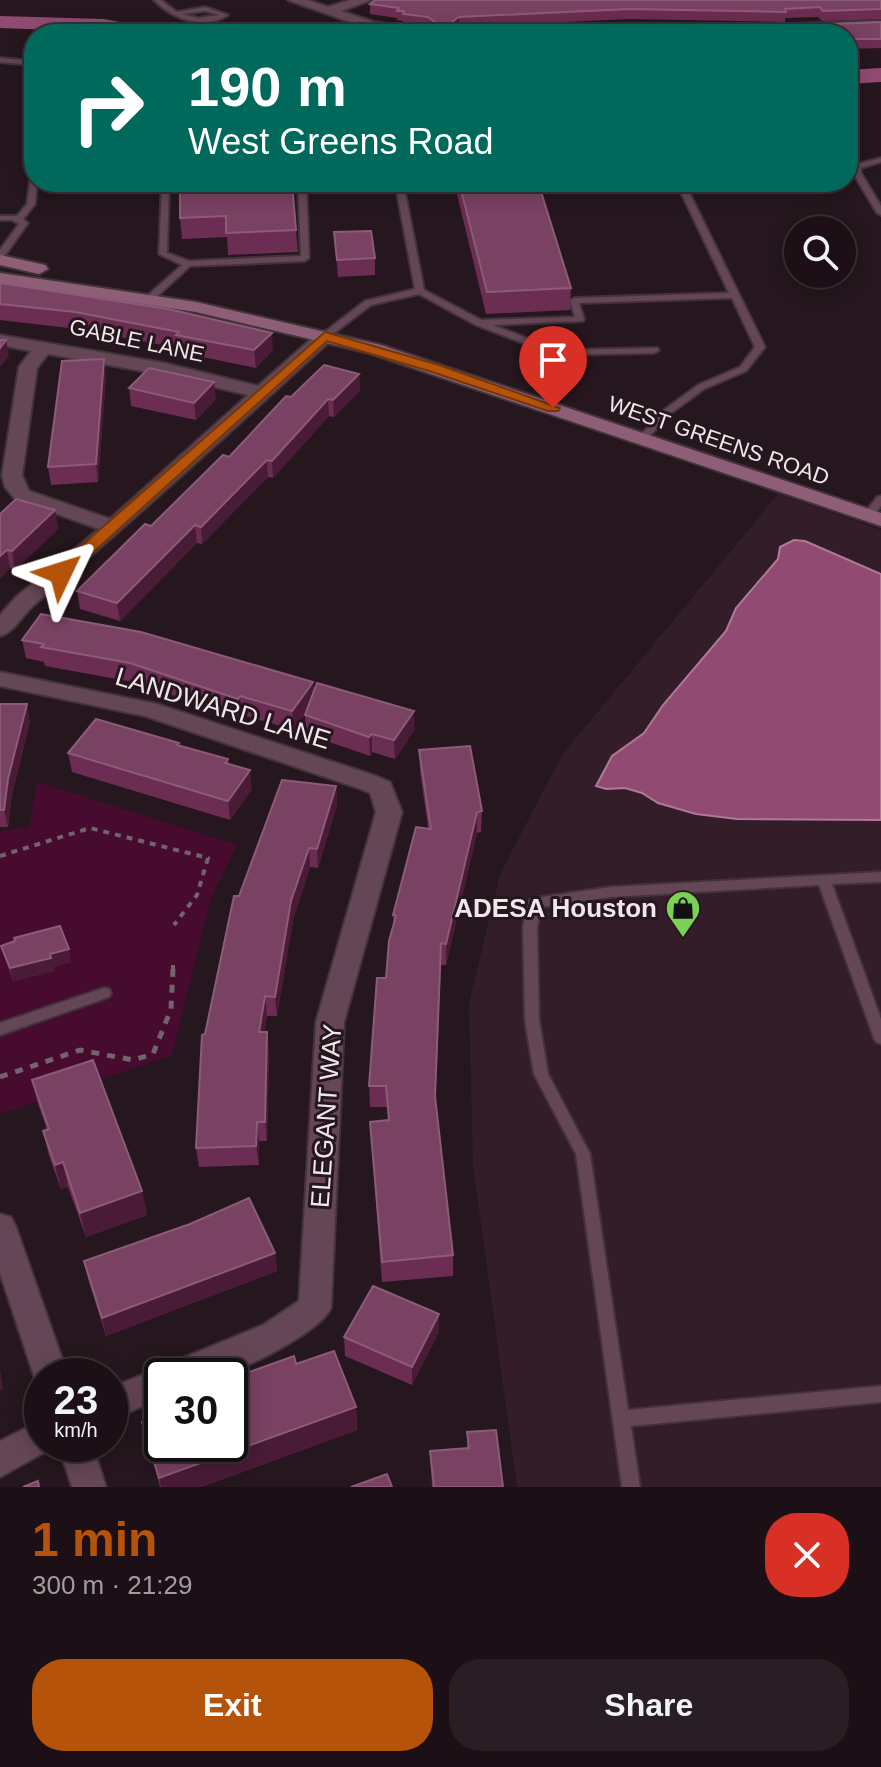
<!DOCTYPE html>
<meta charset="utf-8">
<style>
body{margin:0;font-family:Helvetica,sans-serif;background:#291e23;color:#f1f3f6;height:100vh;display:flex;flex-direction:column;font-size:30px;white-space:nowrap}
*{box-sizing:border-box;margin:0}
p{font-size:26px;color:#a09da1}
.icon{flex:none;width:44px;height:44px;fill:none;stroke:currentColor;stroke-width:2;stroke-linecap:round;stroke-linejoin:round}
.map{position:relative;height:1487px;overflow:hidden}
.details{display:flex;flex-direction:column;background:#1c1016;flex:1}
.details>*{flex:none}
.banner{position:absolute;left:24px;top:24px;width:834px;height:168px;border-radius:32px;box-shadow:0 4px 20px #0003,0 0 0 2px #3a3035;background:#00695c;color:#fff;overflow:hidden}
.tools{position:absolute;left:784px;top:216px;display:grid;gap:16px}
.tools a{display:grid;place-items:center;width:72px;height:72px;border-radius:50%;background:#1c1016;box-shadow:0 4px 20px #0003,0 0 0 2px #3a3035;font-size:40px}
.speed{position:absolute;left:24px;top:1358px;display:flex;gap:16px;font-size:40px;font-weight:700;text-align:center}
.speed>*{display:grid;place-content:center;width:104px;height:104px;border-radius:50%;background:#1c1016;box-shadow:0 4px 20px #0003,0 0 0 2px #3a3035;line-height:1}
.speed small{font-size:20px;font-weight:400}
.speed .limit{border:4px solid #111;border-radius:12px;background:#fff;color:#111}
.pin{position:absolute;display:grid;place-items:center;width:68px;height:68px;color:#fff;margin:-82px -34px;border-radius:50% 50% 50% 0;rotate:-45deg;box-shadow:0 0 8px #0007}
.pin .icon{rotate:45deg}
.me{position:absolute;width:88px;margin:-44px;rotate:49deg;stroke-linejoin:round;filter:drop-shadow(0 0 6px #0008)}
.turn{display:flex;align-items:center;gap:28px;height:168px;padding:0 32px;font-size:36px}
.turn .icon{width:104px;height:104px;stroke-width:2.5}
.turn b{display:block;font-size:56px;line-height:68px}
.round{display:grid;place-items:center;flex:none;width:84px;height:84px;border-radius:32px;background:#291e23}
.head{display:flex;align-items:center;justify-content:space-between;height:136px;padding:0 32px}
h1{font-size:48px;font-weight:700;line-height:60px;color:#b45309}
.button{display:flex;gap:16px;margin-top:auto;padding:16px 32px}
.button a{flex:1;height:92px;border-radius:32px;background:#b45309;color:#fff;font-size:32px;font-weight:700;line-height:92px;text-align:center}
.button a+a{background:#291e23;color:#f1f3f6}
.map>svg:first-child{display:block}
.built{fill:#331d29}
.green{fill:#470b30}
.water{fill:#914b72;stroke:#ae7a96;stroke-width:2}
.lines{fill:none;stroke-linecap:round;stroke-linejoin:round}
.river{fill:#914b72;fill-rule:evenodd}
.lane-casing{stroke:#42333b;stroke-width:4}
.street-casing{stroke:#42333b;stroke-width:4}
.secondary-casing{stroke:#42333b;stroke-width:4}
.path-far1{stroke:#72646b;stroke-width:4;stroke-dasharray:6 6;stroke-linecap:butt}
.path{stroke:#72646b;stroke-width:5;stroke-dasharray:8 8;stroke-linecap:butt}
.lane{fill:#654656;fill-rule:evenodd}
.street{fill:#654656;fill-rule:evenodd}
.secondary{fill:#8e5e77;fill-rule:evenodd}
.wall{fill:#6b2d52}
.shaded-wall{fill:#491b36}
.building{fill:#794162;stroke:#8c5b78;stroke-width:2}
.route{fill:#b45309;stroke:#753606;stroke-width:2}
.labels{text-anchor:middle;stroke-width:6;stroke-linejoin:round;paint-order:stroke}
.far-street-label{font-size:22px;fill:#f1e6eb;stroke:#26161e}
.street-label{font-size:26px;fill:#f1e6eb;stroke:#26161e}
.poi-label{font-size:26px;font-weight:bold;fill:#f1e6eb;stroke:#26161e;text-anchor:end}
</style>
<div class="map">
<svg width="881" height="1487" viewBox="0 0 881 1487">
<rect width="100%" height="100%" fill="#26161e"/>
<path class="built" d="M778 494 881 530V1487H517L473 1165 469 1004 500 874 562 755Z"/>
<path class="green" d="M37 782 237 845 211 898 172 1055 0 1114V831L30 827Z"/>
<path class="water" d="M794 540 805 541 881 574V820L737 819 696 814 658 803 642 793 625 788 606 789 596 786 612 756 644 733 663 705 726 631 736 608 778 559 780 547Z"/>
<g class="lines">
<path class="river" d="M0 16 104 19 156 29 159 34 0 28Z
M881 68V82L848 84V70Z"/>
<g class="lane-casing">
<path id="lane" d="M154 0H161L177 12 205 7 228 15C204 30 173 20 154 0ZM205 11 219 15 198 18 183 14Z
M0 58 34 61V65L0 62Z
M881 158V162L861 168V173L881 206V215L877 213 853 173 854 165Z
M31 175H34V182H37L35 204 23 219 28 223 3 258 0 259V250L19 224 12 220H0V216H17L27 204Z
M162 182H192L188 184 169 185 167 253 189 261 301 256 298 182H306L309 258 305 261 190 266 152 301H146V297L182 265 159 254Z
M395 182H403L424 290 481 320 575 317 570 301 574 298 729 293 676 182H684L765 347 746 371 704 389 670 414 645 441 642 442 637 439 664 410 698 385 740 367 755 347 732 298 579 303 584 319 583 321 493 325 558 350 657 348 659 350 654 353 554 355 476 325 419 294 371 305 328 338H322V334L365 301 415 289Z
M881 496V506L872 518H864L863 516 864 514 877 497Z
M881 872V882L832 884 881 1019V1044L876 1042 874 1038 819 885 611 897 541 907 537 927 539 1020 548 1074 590 1154 628 1410 881 1386V1402L631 1426 640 1487H622L576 1154 534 1074 525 1020 523 927 528 903 530 900 535 898 611 887Z
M104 988 109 989 111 993 109 997 0 1035V1023Z"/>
</g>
<g class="street-casing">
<path id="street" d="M288 0H308L328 7 350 0H371L341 11 374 22 428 30 435 34 372 30Z
M881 21V29L761 33 754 29 761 25Z
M325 331 334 336 331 340C234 429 136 518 35 604 23 614 15 632 0 636V615L16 597 99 529 15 499 5 487 2 475 19 367 31 351 0 345V335L164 363 258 386 319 332ZM48 354 164 375 248 395 110 519 29 491 22 475 37 368Z
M0 672 157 704 376 776 390 782 402 812 344 1022 331 1308C320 1332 240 1373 213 1376 196 1378 179 1376 162 1376V1398L110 1420V1388L263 1325 299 1301 316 1022 376 812 370 793 358 788 145 716 0 686Z
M0 1214 11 1217 16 1227 68 1376H42V1388L34 1376 0 1273Z
M42 1420V1444H56L54 1447 0 1477V1441Z
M58 1444H92L106 1487H72Z"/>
</g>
<g class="secondary-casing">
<path id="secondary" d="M0 255 45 265 48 269 39 274 0 265Z
M0 273 196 302 381 345 881 513V526L369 353 196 312 0 283Z"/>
</g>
<path class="path-far1" d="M0 856 90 828 208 858 197 895 174 925
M173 971V960"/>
<path class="path" d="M0 1077 80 1050 133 1060 153 1054 171 1009 173 969"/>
<use href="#lane" class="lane"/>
<use href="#street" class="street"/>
<use href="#secondary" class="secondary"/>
</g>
<path class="wall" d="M375 0H881V19L822 21 818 17 785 18V22L629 19 459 27 630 23 793 26 796 34H394L398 25 426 27 403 23V21L397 20V18L370 14V4Z
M881 22V48L850 49 848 47V34H835L837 24Z
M180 182 296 230 298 252 228 255 227 237 182 239 180 218Z
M454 182H538L571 288 570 310 486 314Z
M334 232 375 258V275L338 277Z
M0 283 273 350 256 368 178 352V348L77 329 0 320Z
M359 374 360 391 334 417 329 416 273 478 268 477 202 544 197 543 120 621 80 609 77 591 229 457 291 397Z
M106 376 98 482 51 485 48 467Z
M129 388 216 399 196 420 131 406Z
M55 510 58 529 15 570 10 568 0 578V514Z
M22 640 313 682 314 692 415 729 395 759 372 752 370 756 306 734 305 715 306 712 294 730 242 715 240 718 133 682 45 666 44 662 26 658Z
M0 704 30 721 12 795 8 827H0Z
M179 743V745L228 759 229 764 252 789 230 820 72 772 68 753Z
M419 750 482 811 481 832 477 833 446 965H441L435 1102 453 1255V1276L382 1282 370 1122 388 1120 387 1107H370L369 1086 386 978 393 925V915L428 828 420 771Z
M336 786 337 805 318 868 310 867 293 920 277 1016H267L264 1032 269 1051 267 1141H259V1165L199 1167 196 1148 205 1034 239 896Z
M1 946 71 962 53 967 54 971 13 981Z
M32 1080 142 1191 147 1215 86 1237 68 1187 61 1189 49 1156 43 1131 47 1130 38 1104Z
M275 1253 277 1271 106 1336 88 1279 84 1261Z
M439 1332 412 1385 345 1356 344 1337Z
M296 1364 356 1407 357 1430 201 1487H160L142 1422Z
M467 1432 503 1487H432L430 1451 467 1448Z"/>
<path class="shaded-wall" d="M459 17V27L449 34V24Z
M272 333 273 350 256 368 254 350Z
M6 340 9 356 0 367V348Z
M104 359 106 376 98 482 96 464Z
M359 374 360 391 334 417 333 400Z
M214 382 216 399 196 420 194 403Z
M328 399 329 416 273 478 272 461Z
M267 460 268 477 202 544 201 527Z
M55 510 58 529 15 570 12 551Z
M195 525 197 543 120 621 117 603Z
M7 550 10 568 0 578V556Z
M313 682 314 701 294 730 292 711Z
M240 696 242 715 240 718 238 699Z
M27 704 30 721 12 795 8 827 4 810 8 779Z
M414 711 415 729 395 759 394 740Z
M372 734V752L370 756 369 737Z
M250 770 252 789 230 820 228 801Z
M336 786 337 805 318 868 317 849Z
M477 812V833L446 965V944Z
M309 848 310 867 293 920 277 1016 275 997 291 901Z
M441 943V965L435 1117V1096Z
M69 949 71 962 53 967 54 971 13 981 10 968Z
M265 996 267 1016 261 1051 259 1032Z
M267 1032 269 1051 267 1141 265 1122Z
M257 1122 259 1141V1165L256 1146Z
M63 1162 68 1187 61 1189 55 1165Z
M142 1191 147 1215 86 1237 80 1213Z
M275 1253 277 1271 106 1336 102 1318Z
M439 1314V1332L412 1385V1367Z
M0 1369 3 1389 0 1390Z
M356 1407 357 1430 201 1487H161L159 1478Z"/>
<path class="building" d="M375 0H881V9L823 11 820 7 785 9 786 12 630 9 459 17 449 24 452 27 630 23 793 26 796 34H394L398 25 435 27 438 24 428 17 403 14 404 11H397L399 8 370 4Z
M881 22V39H852L848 34 837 24Z
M180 182H292L296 230 226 233V216L180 218Z
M459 182H538L571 288 487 292Z
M371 231 375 258 337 260 334 232Z
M0 283 168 309 272 333 254 350 176 335 179 332 75 312 0 304Z
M0 340H6L0 348Z
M104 359 96 464 48 467 62 361Z
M324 365 359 374 333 400 328 399 272 461 267 460 201 527 195 525 117 603 77 591 145 524 151 526 223 455 229 457 286 396 291 397Z
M149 368 214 382 194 403 129 388Z
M16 499 55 510 12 551 7 550 0 556V514Z
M41 614 141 632 313 682 292 711 240 696 238 699 130 663 41 647 44 644 22 640Z
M317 683 414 711 394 740 372 734 369 737 305 715Z
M0 704H27L8 779 4 810H0Z
M96 719 179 743 177 745 228 759 225 763 250 770 228 801 68 753Z
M470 746 482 811 477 812 446 944 441 943 435 1096 453 1255 382 1262 370 1122 389 1120 386 1086H369L377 978H386L389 941 396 916 393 915 416 827 431 829 419 750Z
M282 780 336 786 317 849 309 848 291 901 275 997 265 996 259 1032H267L265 1122H257L256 1146 196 1148 202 1035 205 1034 234 896H239Z
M60 926 69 949 50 954 51 958 10 968 1 946 15 941 14 938Z
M93 1060 142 1191 80 1213 63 1162 55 1165 43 1131 49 1129 32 1080Z
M249 1198 275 1253 102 1318 84 1261 190 1224Z
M373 1286 439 1314 412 1367 344 1337Z
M334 1351 356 1407 159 1478 142 1422 162 1414V1444H230V1379L294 1356 296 1364Z
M496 1430 503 1487H434L430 1451 469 1448 467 1432Z
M387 1474 392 1487H351Z
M38 1481 39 1487H23Z"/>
<path class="route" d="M325 332 439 365 560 408 558 411H548L429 371 327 341 67 576H55V569Z"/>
<defs>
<g id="shop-pin" transform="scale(1.8)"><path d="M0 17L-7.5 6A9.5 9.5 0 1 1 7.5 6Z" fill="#7bd156" stroke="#26161e"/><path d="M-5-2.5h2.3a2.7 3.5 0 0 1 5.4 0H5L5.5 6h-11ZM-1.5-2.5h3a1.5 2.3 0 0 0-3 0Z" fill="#111"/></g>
</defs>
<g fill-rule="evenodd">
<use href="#shop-pin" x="683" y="908"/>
</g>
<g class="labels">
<g class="far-street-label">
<text transform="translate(137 340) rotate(12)" y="8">GABLE LANE</text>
<text transform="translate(719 440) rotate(19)" y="8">WEST GREENS ROAD</text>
</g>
<g class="street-label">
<text transform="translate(223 708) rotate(17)" y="9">LANDWARD LANE</text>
<text transform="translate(326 1116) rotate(-86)" y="9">ELEGANT WAY</text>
</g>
<g class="poi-label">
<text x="657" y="917">ADESA Houston</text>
</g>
</g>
</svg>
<div class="tools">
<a><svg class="icon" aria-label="search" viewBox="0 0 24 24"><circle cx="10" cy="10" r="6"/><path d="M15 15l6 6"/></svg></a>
</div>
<div class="speed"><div>23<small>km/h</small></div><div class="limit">30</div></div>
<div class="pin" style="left:553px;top:408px;background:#d93025"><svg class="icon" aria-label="arrive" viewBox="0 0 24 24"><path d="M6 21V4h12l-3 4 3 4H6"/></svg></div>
<svg class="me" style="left:61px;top:573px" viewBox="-20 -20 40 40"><path d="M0-17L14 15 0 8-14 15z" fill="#b45309" stroke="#fff" stroke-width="4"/></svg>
<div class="banner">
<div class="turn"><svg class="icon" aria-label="right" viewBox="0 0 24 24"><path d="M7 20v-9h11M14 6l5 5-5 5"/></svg><div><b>190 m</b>West Greens Road</div></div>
</div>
</div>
<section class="details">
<div class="head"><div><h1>1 min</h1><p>300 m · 21:29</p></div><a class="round" style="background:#d93025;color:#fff"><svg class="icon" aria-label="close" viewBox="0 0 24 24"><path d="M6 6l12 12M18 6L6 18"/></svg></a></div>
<div class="button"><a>Exit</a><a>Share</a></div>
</section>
